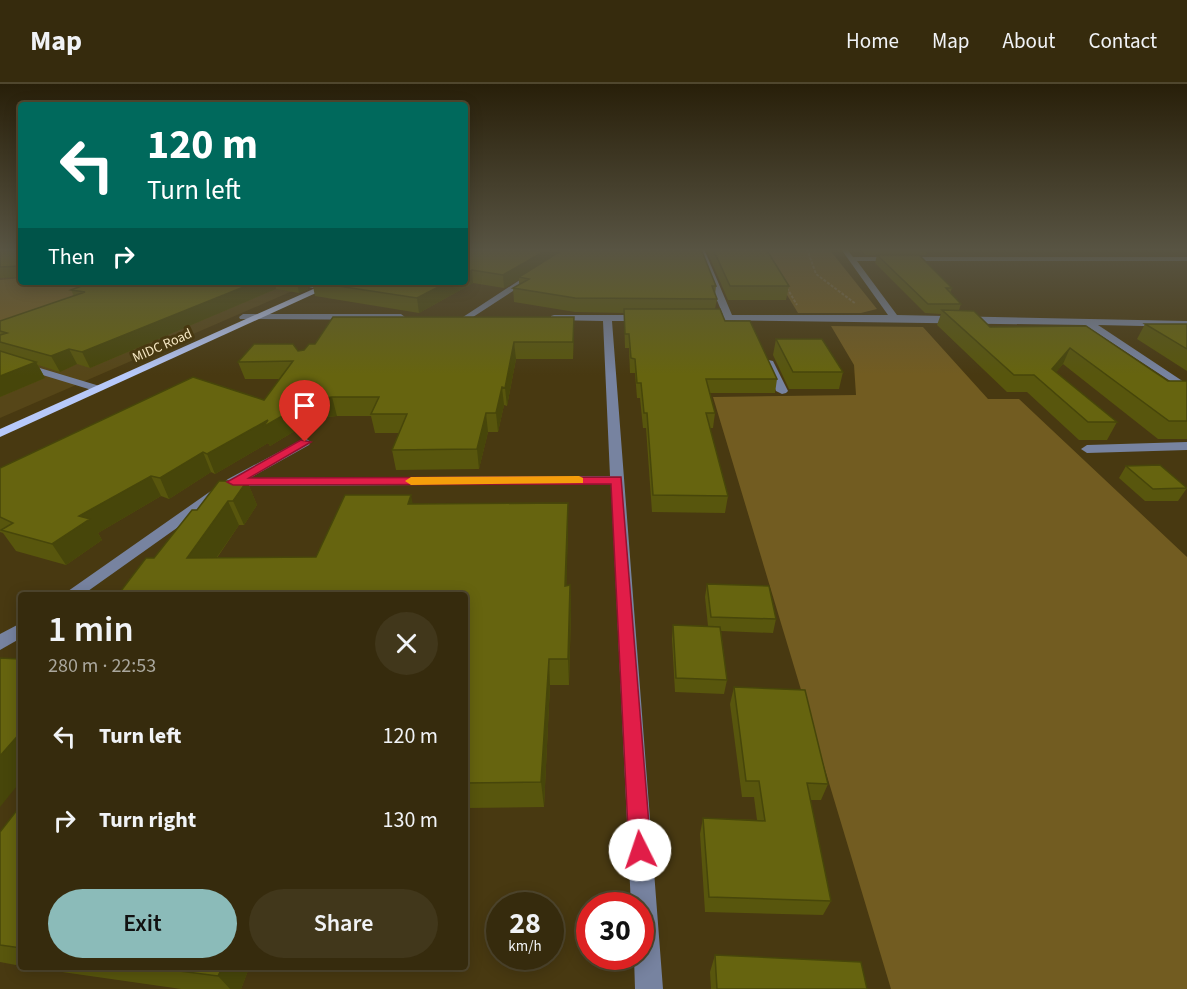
<!DOCTYPE html>
<meta charset="utf-8">
<style>
body{margin:0;font-family:"Source Sans 3",sans-serif;background:#41371b;color:#f1f3f6;height:100vh;display:flex;flex-direction:column;font-size:22px;white-space:nowrap}
*{box-sizing:border-box;margin:0}
p{font-size:20px;color:#aaa79d}
.icon{flex:none;width:33px;height:33px;fill:none;stroke:currentColor;stroke-width:2;stroke-linecap:round;stroke-linejoin:round}
.map{position:relative;flex:1;overflow:hidden}
.details{position:absolute;left:18px;top:508px;width:450px;height:378px;display:flex;flex-direction:column;background:#362b0d;border-radius:6px;box-shadow:0 3px 15px #0003,0 0 0 2px #50472e}
.details>*{flex:none}
.top-card{position:absolute;left:18px;top:18px;width:450px;height:183px;border-radius:6px;box-shadow:0 3px 15px #0003,0 0 0 2px #50472e;background:#00695c;color:#fff;overflow:hidden}
.speed{position:absolute;left:486px;top:808px;display:flex;gap:12px;font-size:30px;font-weight:700;text-align:center}
.speed>*{display:grid;place-content:center;width:78px;height:78px;border-radius:50%;background:#362b0d;box-shadow:0 3px 15px #0003,0 0 0 2px #50472e;line-height:1}
.speed small{font-size:15px;font-weight:400}
.speed .limit{border:9px solid #d22;background:#fff;color:#111}
.pin{position:absolute;display:grid;place-items:center;width:51px;height:51px;color:#fff;margin:-62px -26px;border-radius:50% 50% 50% 0;rotate:-45deg;box-shadow:0 0 6px #0007}
.pin .icon{rotate:45deg}
.me{position:absolute;width:66px;margin:-33px;rotate:356deg;stroke-linejoin:round;filter:drop-shadow(0 0 4px #0008)}
.turn{display:flex;align-items:center;gap:21px;height:126px;padding:0 30px;font-size:27px}
.turn .icon{width:78px;height:78px;stroke-width:2.5}
.turn b{display:block;font-size:42px;line-height:51px}
.then{display:flex;align-items:center;height:57px;padding:0 30px;background:#0003;gap:12px;font-size:22px}
.round{display:grid;place-items:center;flex:none;width:63px;height:63px;border-radius:32px;background:#41371b}
.summary{display:flex;align-items:center;justify-content:space-between;height:102px;padding:0 30px}
h1{font-size:36px;font-weight:600;line-height:45px}
.cta{display:flex;gap:12px;margin-top:auto;padding:12px 30px}
.cta a{flex:1;height:69px;border-radius:36px;background:#8bbbb9;color:#111;font-size:24px;font-weight:600;line-height:69px;text-align:center}
.cta a+a{background:#41371b;color:#f1f3f6}
ul{padding:0;list-style:none}
li{display:flex;align-items:center;gap:18px;height:84px;padding:0 30px}
li div{flex:1}
li b{display:block;font-size:22px}
li em{font-style:normal}
header{display:flex;align-items:center;gap:36px;box-sizing:border-box;height:84px;padding:0 30px;background:#362b0d;border-bottom:2px solid #50472e}
header strong{font-size:28px}
nav{display:flex;gap:33px;margin-inline-start:auto;font-size:21px}
.map>svg:first-child{display:block}
.built{fill:#564618}
.green{fill:#725c21}
.lines{fill:none;stroke-linecap:round;stroke-linejoin:round}
.path{stroke:#80714b;stroke-width:2;stroke-dasharray:3 1.5;stroke-linecap:butt}
.minor{fill:#7783a0;fill-rule:evenodd}
.major{fill:#b7c9fa;fill-rule:evenodd}
.wall{fill:#58560d}
.shaded-wall{fill:#47460a}
.building{fill:#66640f;stroke:#47460a;stroke-width:1.5}
.route{fill:#e11d48;stroke:#92132f;stroke-width:1.5}
.slow{fill:#f59e0b}
.labels{text-anchor:middle;stroke-width:6;stroke-linejoin:round;paint-order:stroke}
.far-street-label{font-size:14px;fill:#f6e7c3;stroke:#483911}
</style>
<header>
<strong>Map</strong>
<nav><a>Home</a><a>Map</a><a>About</a><a>Contact</a></nav>
</header>
<div class="map">
<svg width="1187" height="905" viewBox="0 0 1187 905">
<rect width="100%" height="100%" fill="#483911"/>
<path class="built" d="M0 165H21V198H313L0 334Z"/>
<path class="green" d="M759 165H829L877 225 861 229H798Z
M21 194V198H110L0 245V196Z
M831 242 923 243 988 315H1019L1187 473V905H891L713 313 856 311 854 281Z"/>
<g class="lines">
<path class="path" d="M807 165 816 190 856 220
M787 204 797 221"/>
<path class="minor" d="M696 165H704L732 231H888L841 165H847L853 173H1187V177H857L897 231 1187 237V243L1098 241 1187 300V308L1085 241 701 236V232L723 231Z
M532 188 539 190 470 235 463 233Z
M290 198H306L317 202 313 204Z
M243 230H401L405 233 401 236 240 235 239 233Z
M554 231H644L649 234 644 237H612L663 905H635L634 873H640V822H631L611 400 236 402 81 512H61L228 395 305 354 311 358 309 361 250 394 610 392 603 237 551 236V232Z
M0 272 103 303 104 305 95 307 0 278Z
M764 275 773 277 788 307 786 309 782 310 776 307 763 277Z
M1187 358V366L1087 369 1081 365 1087 361Z
M21 539V554L0 566V550Z"/>
<path class="major" d="M329 198H340L0 353V345Z"/>
</g>
<path class="wall" d="M0 165H21V193L0 194Z
M465 165 716 202 715 211 717 215 715 225 777 295 775 309H710L715 329 713 344H710L728 412 725 429 652 428 646 344H643L640 314H637L635 289H630L629 264H625L624 229 575 228 514 218 513 204 519 201V195L504 204 473 199 419 229 315 212 312 198Z
M706 165H766L789 202 786 216H728Z
M860 165H928L926 171H919L952 204 950 209 961 220 959 226 990 243 1086 242 1168 297H1187V355H1158L1063 280 1056 288 1117 338 1107 356H1079L1027 308H1007L937 241 941 230 925 229 875 179 877 171H866Z
M92 198H306L308 205 299 209 276 205 90 284 77 280 60 288 38 281 45 294 0 313V237L74 212 71 206Z
M1145 240H1187V287L1137 255Z
M574 249 573 275H516L507 322 504 321 498 348H488L479 385 396 386 392 366 399 349H375L371 332H337L316 334 270 362 268 359 215 390 211 388 169 415 161 412 98 449 102 456 66 481 16 467 3 449 0 448V384L264 316 280 295H245L238 278 298 267Z
M776 255 843 288 839 305H789L773 271Z
M1126 382 1187 404 1178 417H1145L1119 394Z
M247 397 257 421 244 441H239L217 474 316 473 413 420 568 444 566 502 570 501 571 527 569 601H550L544 723 465 724V512L154 474 197 426Z
M707 500 776 535 773 549 721 547 727 596 724 610 675 608 672 555 673 541 708 542 705 513Z
M734 603 828 700 821 716H810L831 817 823 831 705 828 700 750 703 734 757 736 754 713H742L730 620Z
M21 721V882L0 878V748Z
M715 871 867 905H711L710 888Z
M34 884H249L241 905H181Z"/>
<path class="shaded-wall" d="M548 165H569L519 193V195L504 204 503 191Z
M472 186 473 199 419 229 417 214 448 198H465V189Z
M256 198H275L276 205 90 284 82 268Z
M297 198H306L308 205 299 209Z
M574 233V249L573 275V258Z
M514 258 516 275 507 322 505 304Z
M1070 264 1063 280 1045 301 1052 285Z
M69 265 77 280 60 288 51 272Z
M36 278 45 294 0 313V292Z
M502 303 504 321 498 348 496 329Z
M332 313 337 332 316 334 270 362 268 359 215 390 207 370 268 336 310 316Z
M486 329 488 348 479 385 477 365Z
M203 368 211 388 169 415 160 394Z
M151 392 161 412 98 449 102 456 66 481 52 460 79 432Z
M247 397 257 421 244 441 233 417Z
M411 411 416 435 408 420Z
M228 417 239 441 199 499 187 474Z
M568 419V444L566 527 565 502Z
M570 501 571 527 569 601 568 575Z
M549 575 550 601 544 723 541 698Z
M21 648V697L0 723V672Z
M222 884H249L241 905H230L218 892Z"/>
<path class="building" d="M0 165H21V182L0 183Z
M465 165H548L503 191 472 186 465 189Z
M564 165H701L716 202H712L717 215 575 214 513 204 529 195 519 193Z
M713 165H766L789 202H730Z
M877 171H919L952 204H946L961 220H928Z
M92 198H256L82 268 69 265 51 272 0 258V251L7 249 0 247V237L85 208 71 206Z
M312 198H448L417 214Z
M624 225H720L725 237H750L777 295H706L715 329H706L728 412 653 411 647 329H644L641 299H637L635 275 631 274 629 250H625Z
M942 226 974 227 990 243 1086 242 1168 297H1187V337H1169L1070 264 1052 285 1117 338H1088L1034 291H1014Z
M333 233H574L573 258H514L505 304 502 303 496 329H486L477 365 392 366 407 330H371L379 313H332L310 316 263 343 268 336 207 370 203 368 160 394 151 392 79 432 90 435 52 460 1 446 13 439 0 433V384L193 293 264 316 293 277 238 278 254 260H293L298 267 304 266 309 260H315Z
M1145 240H1187V265Z
M776 255H822L843 288H793Z
M0 267 36 278 0 292Z
M1160 381 1187 404 1153 405 1126 382Z
M219 397H247L233 417H228L187 474 316 473 345 411H411L408 420 568 419 565 502 570 501 568 575H549L541 698 465 699V512H117L146 474H154L192 426H197Z
M707 500 769 502 776 535 711 533Z
M673 541 720 543 727 596 676 594Z
M0 574 21 575V648L0 672Z
M734 603 805 606 828 700 807 699 831 817 709 813 703 734 765 737 759 697H746Z
M21 721V864L0 861V748Z
M715 871 861 878 867 905H717Z
M156 884H222L218 892Z"/>
<linearGradient id="sky" x2="0" y2="1"><stop stop-color="#281f09"/><stop offset="0.57" stop-color="#585443"/><stop offset="1" stop-color="#585443" stop-opacity="0"/></linearGradient>
<rect width="1187" height="291" fill="url(#sky)"/>
<path class="route" d="M301 356 311 358 249 394 621 393 651 766 648 774 640 777 633 774 629 766 611 400 233 401 227 398Z"/>
<path class="slow" d="M579 392 583 394V399L411 401 405 397 411 393Z"/>
<g class="labels">
<g class="far-street-label">
<text transform="translate(162 261) rotate(-24)" y="5">MIDC Road</text>
</g>
</g>
</svg>
<div class="speed"><div>28<small>km/h</small></div><div class="limit">30</div></div>
<div class="pin" style="left:305px;top:358px;background:#d93025"><svg class="icon" aria-label="arrive" viewBox="0 0 24 24"><path d="M6 21V4h12l-3 4 3 4H6"/></svg></div>
<svg class="me" style="left:640px;top:766px" viewBox="-20 -20 40 40"><circle r="19" fill="#fff"/><path d="M0-13L10 11 0 6-10 11z" fill="#e11d48"/></svg>
<div class="top-card">
<div class="turn"><svg class="icon" aria-label="left" viewBox="0 0 24 24"><path d="M17 20v-9H6M10 6l-5 5 5 5"/></svg><div><b>120 m</b>Turn left</div></div>
<div class="then">Then<svg class="icon" aria-label="right" viewBox="0 0 24 24"><path d="M7 20v-9h11M14 6l5 5-5 5"/></svg></div>
</div>
<section class="details">
<div class="summary"><div><h1>1 min</h1><p>280 m · 22:53</p></div><a class="round"><svg class="icon" aria-label="close" viewBox="0 0 24 24"><path d="M6 6l12 12M18 6L6 18"/></svg></a></div>
<ul>
<li><svg class="icon" aria-label="left" viewBox="0 0 24 24"><path d="M17 20v-9H6M10 6l-5 5 5 5"/></svg><div><b>Turn left</b></div><em>120 m</em></li>
<li><svg class="icon" aria-label="right" viewBox="0 0 24 24"><path d="M7 20v-9h11M14 6l5 5-5 5"/></svg><div><b>Turn right</b></div><em>130 m</em></li>
</ul>
<div class="cta"><a>Exit</a><a>Share</a></div>
</section>
</div>
